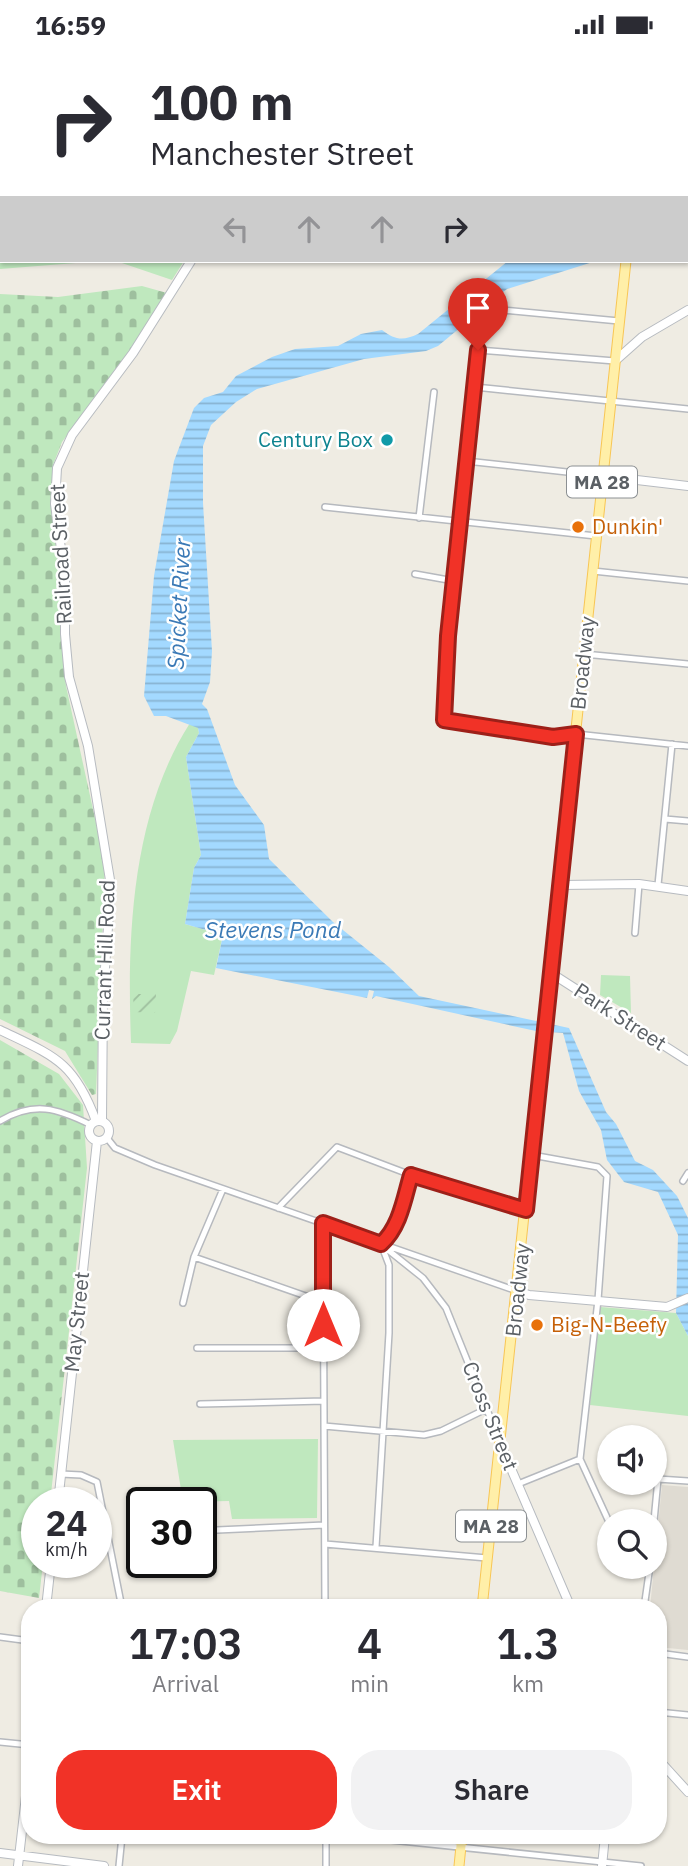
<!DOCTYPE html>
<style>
body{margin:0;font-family:"IBM Plex Sans",sans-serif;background:#f2f2f3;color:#2b2b33;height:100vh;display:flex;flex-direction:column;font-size:26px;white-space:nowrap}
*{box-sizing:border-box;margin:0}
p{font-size:23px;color:#7c7c81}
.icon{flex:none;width:38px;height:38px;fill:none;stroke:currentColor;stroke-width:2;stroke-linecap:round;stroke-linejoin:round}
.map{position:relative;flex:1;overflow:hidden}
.details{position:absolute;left:21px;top:1550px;width:646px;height:245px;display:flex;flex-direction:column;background:#fff;border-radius:28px;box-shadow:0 2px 5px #0004}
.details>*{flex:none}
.guide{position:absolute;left:0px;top:0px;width:690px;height:214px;box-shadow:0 2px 5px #0004;background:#fff;color:#2b2b33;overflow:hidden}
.tools{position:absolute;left:597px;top:1376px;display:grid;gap:14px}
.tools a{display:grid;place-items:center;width:70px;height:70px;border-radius:50%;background:#fff;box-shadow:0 2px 5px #0004;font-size:35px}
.speed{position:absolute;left:21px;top:1438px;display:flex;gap:14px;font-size:35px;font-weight:700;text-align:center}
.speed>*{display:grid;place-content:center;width:91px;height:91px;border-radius:50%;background:#fff;box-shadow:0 2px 5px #0004;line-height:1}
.speed small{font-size:18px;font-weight:400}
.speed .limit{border:4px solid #111;border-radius:10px;background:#fff;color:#111}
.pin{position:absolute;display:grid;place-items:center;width:60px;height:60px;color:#fff;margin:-72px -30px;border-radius:50% 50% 50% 0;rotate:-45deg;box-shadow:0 0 7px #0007}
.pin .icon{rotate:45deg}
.me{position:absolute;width:77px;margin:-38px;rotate:0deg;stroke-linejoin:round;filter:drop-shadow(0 0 5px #0008)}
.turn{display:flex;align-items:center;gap:24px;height:147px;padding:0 35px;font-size:32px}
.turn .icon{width:91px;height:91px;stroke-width:2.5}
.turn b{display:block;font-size:49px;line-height:60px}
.lanes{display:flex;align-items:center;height:66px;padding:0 35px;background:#0003;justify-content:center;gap:35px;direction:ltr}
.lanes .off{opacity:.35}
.eta{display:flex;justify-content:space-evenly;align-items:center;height:119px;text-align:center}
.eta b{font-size:42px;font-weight:600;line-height:49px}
.primary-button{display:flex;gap:14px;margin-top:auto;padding:14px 35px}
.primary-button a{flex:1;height:80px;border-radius:28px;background:#f13227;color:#fff;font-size:28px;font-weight:600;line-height:80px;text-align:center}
.primary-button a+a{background:#f2f2f3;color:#2b2b33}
.status{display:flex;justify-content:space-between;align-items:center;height:49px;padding:0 35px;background:#fff;direction:ltr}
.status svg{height:19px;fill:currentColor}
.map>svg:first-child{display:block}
.education{fill:#dfdbd2}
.green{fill:#bfe8be}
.cemetery{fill:url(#cemetery-stones)}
.garden{fill:url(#garden-furrows)}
.water{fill:url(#water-rules)}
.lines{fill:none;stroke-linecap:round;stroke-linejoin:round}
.street-casing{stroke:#b6b9be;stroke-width:8}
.secondary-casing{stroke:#b7bbc0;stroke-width:10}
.primary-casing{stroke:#f8c654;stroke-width:11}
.street{stroke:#fff;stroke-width:5}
.secondary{stroke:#fff;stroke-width:8}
.primary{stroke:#ffefa8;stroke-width:9}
.route-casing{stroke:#9d2019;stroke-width:18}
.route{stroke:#f13227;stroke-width:12}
.culture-dot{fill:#0f9aa8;stroke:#fff;stroke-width:2.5}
.food-dot{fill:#e8710a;stroke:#fff;stroke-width:2.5}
.labels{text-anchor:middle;stroke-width:5;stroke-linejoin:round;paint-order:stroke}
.shield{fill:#fff;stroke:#8c9093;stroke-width:2}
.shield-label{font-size:19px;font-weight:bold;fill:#5b6065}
.culture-label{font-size:21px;fill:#0d838f;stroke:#fff;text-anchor:end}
.food-label{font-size:21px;fill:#c56008;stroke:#fff;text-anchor:start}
.street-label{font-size:21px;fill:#5b6065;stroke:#fff}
.water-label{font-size:23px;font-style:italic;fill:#3b7ab6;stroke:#fff}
</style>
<div class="status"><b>16:59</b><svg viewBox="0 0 49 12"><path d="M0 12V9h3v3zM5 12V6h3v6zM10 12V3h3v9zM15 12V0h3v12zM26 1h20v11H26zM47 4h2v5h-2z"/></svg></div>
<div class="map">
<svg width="688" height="1817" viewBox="0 0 688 1817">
<defs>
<pattern id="cemetery-stones" width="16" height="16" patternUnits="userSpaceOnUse" patternTransform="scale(1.75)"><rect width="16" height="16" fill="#bfe8be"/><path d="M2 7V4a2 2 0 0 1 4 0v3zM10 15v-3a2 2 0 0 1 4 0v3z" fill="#9ebf9e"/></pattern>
<pattern id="garden-furrows" width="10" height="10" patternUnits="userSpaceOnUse" patternTransform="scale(1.75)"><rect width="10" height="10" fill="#bfe8be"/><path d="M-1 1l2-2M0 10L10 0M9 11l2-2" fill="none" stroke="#9ebf9e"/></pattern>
<pattern id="water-rules" width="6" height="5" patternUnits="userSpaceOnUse" patternTransform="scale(1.75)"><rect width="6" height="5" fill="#a3d9ff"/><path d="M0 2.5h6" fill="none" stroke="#88b3d2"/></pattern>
</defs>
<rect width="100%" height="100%" fill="#efece3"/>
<path class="education" d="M662 1436 688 1438V1601L658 1598V1559H650Z"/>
<path class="green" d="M0 7 2 212H101L0 220Z
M116 212H184L172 231Z
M190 674 198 679 199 684 186 708 201 806 194 819 185 875 223 886 214 926 191 922 177 982 170 995 131 994C127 889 131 766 190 674Z
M601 926 630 927 631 964 600 946Z
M600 1258 676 1264 688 1287V1367L590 1356Z
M318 1390 317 1469 232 1470 229 1452 183 1453 173 1391Z"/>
<path class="cemetery" d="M142 237 167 244 128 306 62 393 53 416 51 456 62 541 61 585 66 637 105 815 96 1045 92 1046 65 1002 0 970V245L58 248Z
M0 991 59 1025 83 1056 87 1119 50 1454H37V1514H43L39 1549 0 1542Z"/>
<path class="garden" d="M133 945H156L155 964 134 963Z"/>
<path class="water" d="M508 212H596L507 240 438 297 426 302 364 310 257 340 236 353 211 376 203 397V454L212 602 210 633 202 655 207 660 235 736 264 776 269 810 333 873 389 918 419 947 569 979 606 1063 616 1075 635 1112 653 1121 677 1147 688 1169V1287L676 1264 678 1186 658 1143 624 1133 607 1111 601 1081 579 1042 563 984 536 982 376 947 372 950 374 942 369 941 367 949 216 919 223 886 185 875 194 819 201 806 186 708 199 684 198 679 166 667H154L144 647 154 527 174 412 194 359 204 349 223 343 236 327 272 308 295 300 338 297 361 285 382 281C395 291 403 292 418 285Z"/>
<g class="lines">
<g class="street-casing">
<path id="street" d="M151 2 152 0
M375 2V0
M0 3 2 4
M492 260 619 272
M475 338 688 360
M466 412 603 427
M325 458 596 487
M419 469 434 343
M593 522 688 532
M415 525 454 532
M584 605 688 615
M440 671 553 689 576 685 688 697
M444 671 448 587 478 301 615 312
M665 770 688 772
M658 836 672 695
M635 884 639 835
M0 1072C34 1052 57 1059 91 1076
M107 1089 115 1099 155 1116 517 1242
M683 1132 688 1124
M278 1159 337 1098 411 1126 526 1161
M323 1174 325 1559
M381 1195C400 1178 404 1150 411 1126
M383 1197 423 1229 446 1259 498 1388
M194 1208 323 1253
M183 1254 194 1208 223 1140
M197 1299H323
M200 1355 324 1352
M324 1377 424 1386 441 1382 486 1360
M580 1410 609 1473
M61 1425 81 1426 97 1433 122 1559
M518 1435 580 1410 598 1251 607 1127 598 1118 532 1106
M654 1472 658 1430 688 1432
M217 1481 324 1476
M325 1495 487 1509
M376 1498 389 1284V1216L381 1195
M644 1559 650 1517
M0 1588 30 1592
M658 1604 688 1608
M658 1663 688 1666
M0 1693 30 1696
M326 1787V1817
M353 1787 641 1817
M119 1817 122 1787"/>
</g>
<g class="secondary-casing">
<path id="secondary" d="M590 0 602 2
M293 2 294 0
M615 312 642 288 688 261
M603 427 688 437
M561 836 639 835 688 842
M551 924 688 1012
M0 981C54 1007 74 1012 96 1072
M89 1082a10 10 0 1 1 20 0a10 10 0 1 1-20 0Z
M102 1072 103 946 111 837 88 697 69 628 65 585V530L55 455 57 419 72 386 133 304 191 212
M517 1242 529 1246 667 1258 688 1249
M500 1394 571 1559
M58 1454 97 1092
M46 1559 51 1514
M658 1710 688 1743
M0 1804 104 1817
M18 1817 30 1712
M602 1817 605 1787"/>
</g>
<g class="primary-casing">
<path id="primary" d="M648 2V0
M482 1559 626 212
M459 1817 462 1787"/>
</g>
<use href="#street" class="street"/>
<use href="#secondary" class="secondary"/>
<use href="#primary" class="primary"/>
</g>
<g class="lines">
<g class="route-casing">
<path id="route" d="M323 1276V1174L381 1195C400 1178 404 1150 411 1126L526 1161 576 685 553 688 444 671 448 587 478 301"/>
</g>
<use href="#route" class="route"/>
</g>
<circle class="culture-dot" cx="387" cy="391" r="7"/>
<g class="food-dot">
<circle cx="578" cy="478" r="7"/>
<circle cx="537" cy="1276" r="7"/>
</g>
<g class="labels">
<g class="shield">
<rect x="567" y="417.5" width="70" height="31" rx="5"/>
<rect x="456" y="1461.5" width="70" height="31" rx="5"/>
</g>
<g class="shield-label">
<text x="602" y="440">MA 28</text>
<text x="491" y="1484">MA 28</text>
</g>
<g class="culture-label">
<text x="373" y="398">Century Box</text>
</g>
<g class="food-label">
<text x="592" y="485">Dunkin'</text>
<text x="551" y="1283">Big-N-Beefy</text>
</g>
<g class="street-label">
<text transform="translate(61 505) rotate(-93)" y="7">Railroad Street</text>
<text transform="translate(583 614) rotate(-84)" y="7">Broadway</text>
<text transform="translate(105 911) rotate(-88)" y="7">Currant Hill Road</text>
<text transform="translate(620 968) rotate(33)" y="7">Park Street</text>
<text transform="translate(518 1241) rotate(-84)" y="7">Broadway</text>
<text transform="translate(77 1273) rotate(-84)" y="7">May Street</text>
<text transform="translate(490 1367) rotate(68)" y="7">Cross Street</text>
</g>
<g class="water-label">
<text transform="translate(179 555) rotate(-87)" y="8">Spicket River</text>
<text x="273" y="889">Stevens Pond</text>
</g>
</g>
</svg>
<div class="tools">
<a><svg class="icon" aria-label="sound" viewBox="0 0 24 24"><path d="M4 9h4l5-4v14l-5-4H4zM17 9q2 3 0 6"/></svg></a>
<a><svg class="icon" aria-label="search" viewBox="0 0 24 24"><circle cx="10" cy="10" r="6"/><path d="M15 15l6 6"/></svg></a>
</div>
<div class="speed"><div>24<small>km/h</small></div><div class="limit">30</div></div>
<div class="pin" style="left:478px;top:301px;background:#d93025"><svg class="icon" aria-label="arrive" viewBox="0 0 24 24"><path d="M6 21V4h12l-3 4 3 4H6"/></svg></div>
<svg class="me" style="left:323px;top:1276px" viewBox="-20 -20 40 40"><circle r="19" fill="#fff"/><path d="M0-13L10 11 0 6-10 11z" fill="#f13227"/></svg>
<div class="guide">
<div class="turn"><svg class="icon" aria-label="right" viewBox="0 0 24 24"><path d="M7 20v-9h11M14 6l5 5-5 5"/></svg><div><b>100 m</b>Manchester Street</div></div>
<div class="lanes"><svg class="icon off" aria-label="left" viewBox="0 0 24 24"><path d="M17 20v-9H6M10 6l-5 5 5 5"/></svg><svg class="icon off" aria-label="ahead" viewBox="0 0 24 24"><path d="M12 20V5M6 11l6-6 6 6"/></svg><svg class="icon off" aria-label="ahead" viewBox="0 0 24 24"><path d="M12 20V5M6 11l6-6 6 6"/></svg><svg class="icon" aria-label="right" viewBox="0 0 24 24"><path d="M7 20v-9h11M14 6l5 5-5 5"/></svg></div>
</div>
<section class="details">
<div class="eta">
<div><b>17:03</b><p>Arrival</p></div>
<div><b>4</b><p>min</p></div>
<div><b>1.3</b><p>km</p></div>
</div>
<div class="primary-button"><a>Exit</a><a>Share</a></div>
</section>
</div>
